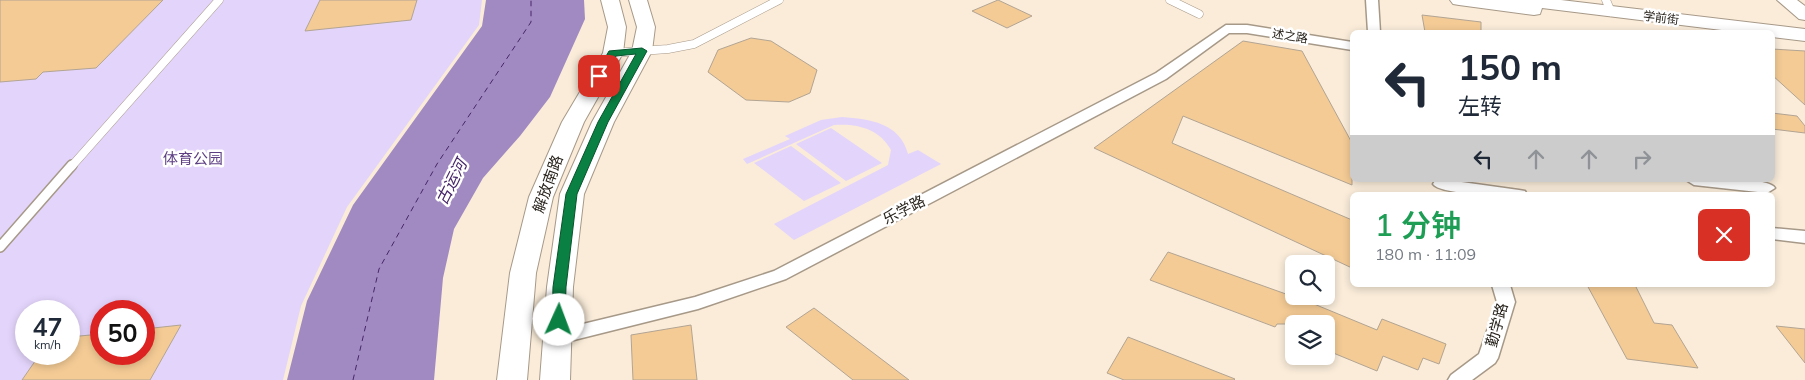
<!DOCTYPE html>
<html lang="zh">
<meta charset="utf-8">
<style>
body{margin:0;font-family:Mulish,"Noto Sans SC",sans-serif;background:#f2f2f3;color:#1f2937;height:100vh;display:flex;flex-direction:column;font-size:19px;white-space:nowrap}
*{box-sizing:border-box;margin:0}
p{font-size:16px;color:#747a83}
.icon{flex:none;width:28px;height:28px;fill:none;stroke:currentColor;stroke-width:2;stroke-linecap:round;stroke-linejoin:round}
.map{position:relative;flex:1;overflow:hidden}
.drawer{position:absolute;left:1350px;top:192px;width:425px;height:95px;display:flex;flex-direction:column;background:#fff;border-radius:8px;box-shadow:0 2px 8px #0003}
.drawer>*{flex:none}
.banner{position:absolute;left:1350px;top:30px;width:425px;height:152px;border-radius:8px;box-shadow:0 2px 8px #0003;background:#fff;color:#1f2937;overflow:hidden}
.buttons{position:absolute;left:1285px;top:255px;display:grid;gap:10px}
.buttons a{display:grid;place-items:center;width:50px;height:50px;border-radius:8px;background:#fff;box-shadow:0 2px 8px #0003;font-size:25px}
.speed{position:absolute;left:15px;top:300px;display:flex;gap:10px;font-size:25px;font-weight:700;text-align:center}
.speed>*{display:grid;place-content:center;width:65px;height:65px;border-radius:50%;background:#fff;box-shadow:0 2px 8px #0003;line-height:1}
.speed small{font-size:12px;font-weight:400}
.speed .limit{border:8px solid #d22;background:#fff;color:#111}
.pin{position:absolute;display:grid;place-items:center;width:42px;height:42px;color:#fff;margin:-21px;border-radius:10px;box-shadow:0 2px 8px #0006}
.me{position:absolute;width:55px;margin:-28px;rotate:2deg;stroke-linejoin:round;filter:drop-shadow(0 0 4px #0008)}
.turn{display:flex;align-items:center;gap:18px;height:105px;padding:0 25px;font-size:22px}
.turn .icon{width:65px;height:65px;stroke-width:2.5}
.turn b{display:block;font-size:35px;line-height:42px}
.lanes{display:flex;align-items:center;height:48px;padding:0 25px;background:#0003;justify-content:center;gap:25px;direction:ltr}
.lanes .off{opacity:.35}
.round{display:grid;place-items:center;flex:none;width:52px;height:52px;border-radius:8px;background:#f2f2f3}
.summary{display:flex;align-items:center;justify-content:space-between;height:85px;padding:0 25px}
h1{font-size:30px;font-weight:600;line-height:38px;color:#1e9e55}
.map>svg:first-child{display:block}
.green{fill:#e3d4fb;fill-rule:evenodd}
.water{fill:#a18ac1}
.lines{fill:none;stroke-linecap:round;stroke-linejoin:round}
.ferry{stroke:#462669;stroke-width:1;stroke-dasharray:5.5 4.5;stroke-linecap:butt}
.building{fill:#f4cb95;stroke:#b2a493}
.service-far1-casing{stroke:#a79988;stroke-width:9}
.service-casing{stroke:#a79988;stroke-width:12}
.minor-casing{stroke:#a79988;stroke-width:3}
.secondary-casing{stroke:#a79988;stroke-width:2}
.service-far1{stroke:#fff;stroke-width:8}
.service{stroke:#fff;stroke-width:9}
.minor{fill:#fff;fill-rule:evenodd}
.secondary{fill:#fff;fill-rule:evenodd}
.route{fill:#0b8043;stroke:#07532c}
.labels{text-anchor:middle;stroke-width:5;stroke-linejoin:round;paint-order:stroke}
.far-street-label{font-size:12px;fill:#28231c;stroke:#fff}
.park-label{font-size:15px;fill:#5e3f84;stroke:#fff}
.street-label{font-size:15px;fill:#28231c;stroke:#fff}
.water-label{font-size:16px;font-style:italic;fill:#462669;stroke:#fff}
</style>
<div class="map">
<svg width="1805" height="380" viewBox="0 0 1805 380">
<rect width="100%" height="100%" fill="#faecd9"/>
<path class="green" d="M0 0H482L479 25 347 207 301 306 283 380H0ZM26 311H69V354H26ZM101 311H144V354H101Z
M842 117C870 119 900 123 908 154L918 150 941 164 794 240 774 224 888 165 891 150C880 129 857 123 834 125L747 164 743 159 790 139 785 136 821 120Z
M831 128 882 163 846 181 796 144Z
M791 146 841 183 804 201 754 163Z"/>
<path class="water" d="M486 0H584L585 19 550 97 520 136 483 178 454 229 443 278 434 380H287L307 301 353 205 482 26Z"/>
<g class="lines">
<path class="ferry" d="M353 380 379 269 437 164 531 22V0"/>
</g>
<path class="building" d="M0 0H163L96 68 43 72 36 79 0 82Z
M320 0H417L411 20 305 31Z
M998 0 1032 16 1007 28 972 11Z
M1422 15 1481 22V32H1425Z
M751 38 771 41 817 70 810 93 789 102 746 100 708 72 718 50Z
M1243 41 1302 51 1352 143V185L1183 116 1172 143 1352 220V268L1094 148Z
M1772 49 1805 51V105L1772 75Z
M1772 113 1797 116 1805 126V133L1772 129Z
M1168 252 1314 304 1377 330 1382 319 1446 344 1439 364 1423 358 1418 370 1383 356 1377 371 1326 350V324H1277L1275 327 1150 280Z
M1587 285H1635L1654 323 1672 325 1698 368 1627 359Z
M814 308 909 380H853L786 327Z
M181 325 150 380H22L40 354H69V337L101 334V354H144V329Z
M691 325 697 380H633L631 335Z
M1776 326 1805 329V363Z
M1128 337 1235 379 1234 380H1124L1107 373Z"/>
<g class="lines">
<g class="service-far1-casing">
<path id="service-far1" d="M1170 0 1199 14
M1606 0 1611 12
M613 53 668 49 694 44 779 0
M71 167 219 0"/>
</g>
<g class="service-casing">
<path id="service" d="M0 247 72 165"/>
</g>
<g class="minor-casing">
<path id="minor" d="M1366 0H1378L1380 32H1368Z
M1226 25H1247L1352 42V50L1247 33H1229L1166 79 786 279 698 309 558 344 551 342 548 337 551 332 558 330 695 297 774 271 1156 73Z
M1447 180 1519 190 1525 191 1527 195C1511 195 1441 196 1433 184L1435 181Z
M1686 180C1702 180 1767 176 1775 188L1767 193 1694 185Z
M1772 228 1805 231V243L1772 239Z
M1492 285H1510L1515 302 1498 358 1495 363 1472 380H1448L1451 375 1479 354 1497 302Z"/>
</g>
<g class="secondary-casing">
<path id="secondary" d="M601 0H619L626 27 623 53 584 122 553 197 536 273 527 380H497L510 273 529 197 562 122 603 53 608 27Z
M629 0H647L655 27 652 51 614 122 584 194 573 287 570 380H540L547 287 560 194 592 122 632 51 637 27Z
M1450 0H1561L1805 29V41L1772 37V32H1738L1542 8 1540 14 1534 15 1459 5 1453 4Z
M1777 0H1797L1805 6V20L1799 19Z"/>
</g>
<use href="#service-far1" class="service-far1"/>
<use href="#service" class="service"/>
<use href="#minor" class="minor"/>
<use href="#secondary" class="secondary"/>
</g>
<path class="route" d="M642 48 647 51 608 122 577 194 566 287 565 320 563 324H554L552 320 553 287 566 194 598 122 636 54 616 56 603 78 595 76 609 51Z"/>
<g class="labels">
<g class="far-street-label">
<text transform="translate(1661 18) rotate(7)" y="4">学前街</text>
<text transform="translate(1290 36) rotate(9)" y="4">述之路</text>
</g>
<g class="park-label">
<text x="193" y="164">体育公园</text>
</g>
<g class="street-label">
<text transform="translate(548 184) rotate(-70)" y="5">解放南路</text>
<text transform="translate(904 210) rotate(-27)" y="5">乐学路</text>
<text transform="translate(1497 325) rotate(-75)" y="5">勤学路</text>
</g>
<g class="water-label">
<text transform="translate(451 182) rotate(-63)" y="6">古运河</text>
</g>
</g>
</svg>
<div class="buttons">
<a><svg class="icon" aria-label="search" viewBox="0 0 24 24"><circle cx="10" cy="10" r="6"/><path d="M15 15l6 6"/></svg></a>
<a><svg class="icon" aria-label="layers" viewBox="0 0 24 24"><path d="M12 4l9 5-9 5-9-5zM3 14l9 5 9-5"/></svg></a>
</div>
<div class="speed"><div>47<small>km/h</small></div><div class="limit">50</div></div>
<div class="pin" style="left:599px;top:76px;background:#d93025"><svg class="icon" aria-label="arrive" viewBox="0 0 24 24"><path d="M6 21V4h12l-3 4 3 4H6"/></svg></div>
<svg class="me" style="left:559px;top:320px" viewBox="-20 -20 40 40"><circle r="19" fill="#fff"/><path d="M0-13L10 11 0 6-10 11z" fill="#0b8043"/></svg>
<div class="banner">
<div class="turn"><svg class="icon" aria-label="left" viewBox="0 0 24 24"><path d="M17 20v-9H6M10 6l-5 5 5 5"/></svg><div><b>150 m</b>左转</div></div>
<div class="lanes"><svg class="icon" aria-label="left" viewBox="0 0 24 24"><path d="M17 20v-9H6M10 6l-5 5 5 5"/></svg><svg class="icon off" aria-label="ahead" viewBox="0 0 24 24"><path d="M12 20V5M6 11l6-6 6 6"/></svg><svg class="icon off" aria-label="ahead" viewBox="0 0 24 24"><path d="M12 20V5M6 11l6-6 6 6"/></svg><svg class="icon off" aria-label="right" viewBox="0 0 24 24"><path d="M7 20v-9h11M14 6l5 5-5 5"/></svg></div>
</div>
<section class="drawer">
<div class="summary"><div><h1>1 分钟</h1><p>180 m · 11:09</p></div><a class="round" style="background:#d93025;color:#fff"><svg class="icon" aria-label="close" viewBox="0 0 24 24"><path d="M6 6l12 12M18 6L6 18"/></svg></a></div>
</section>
</div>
